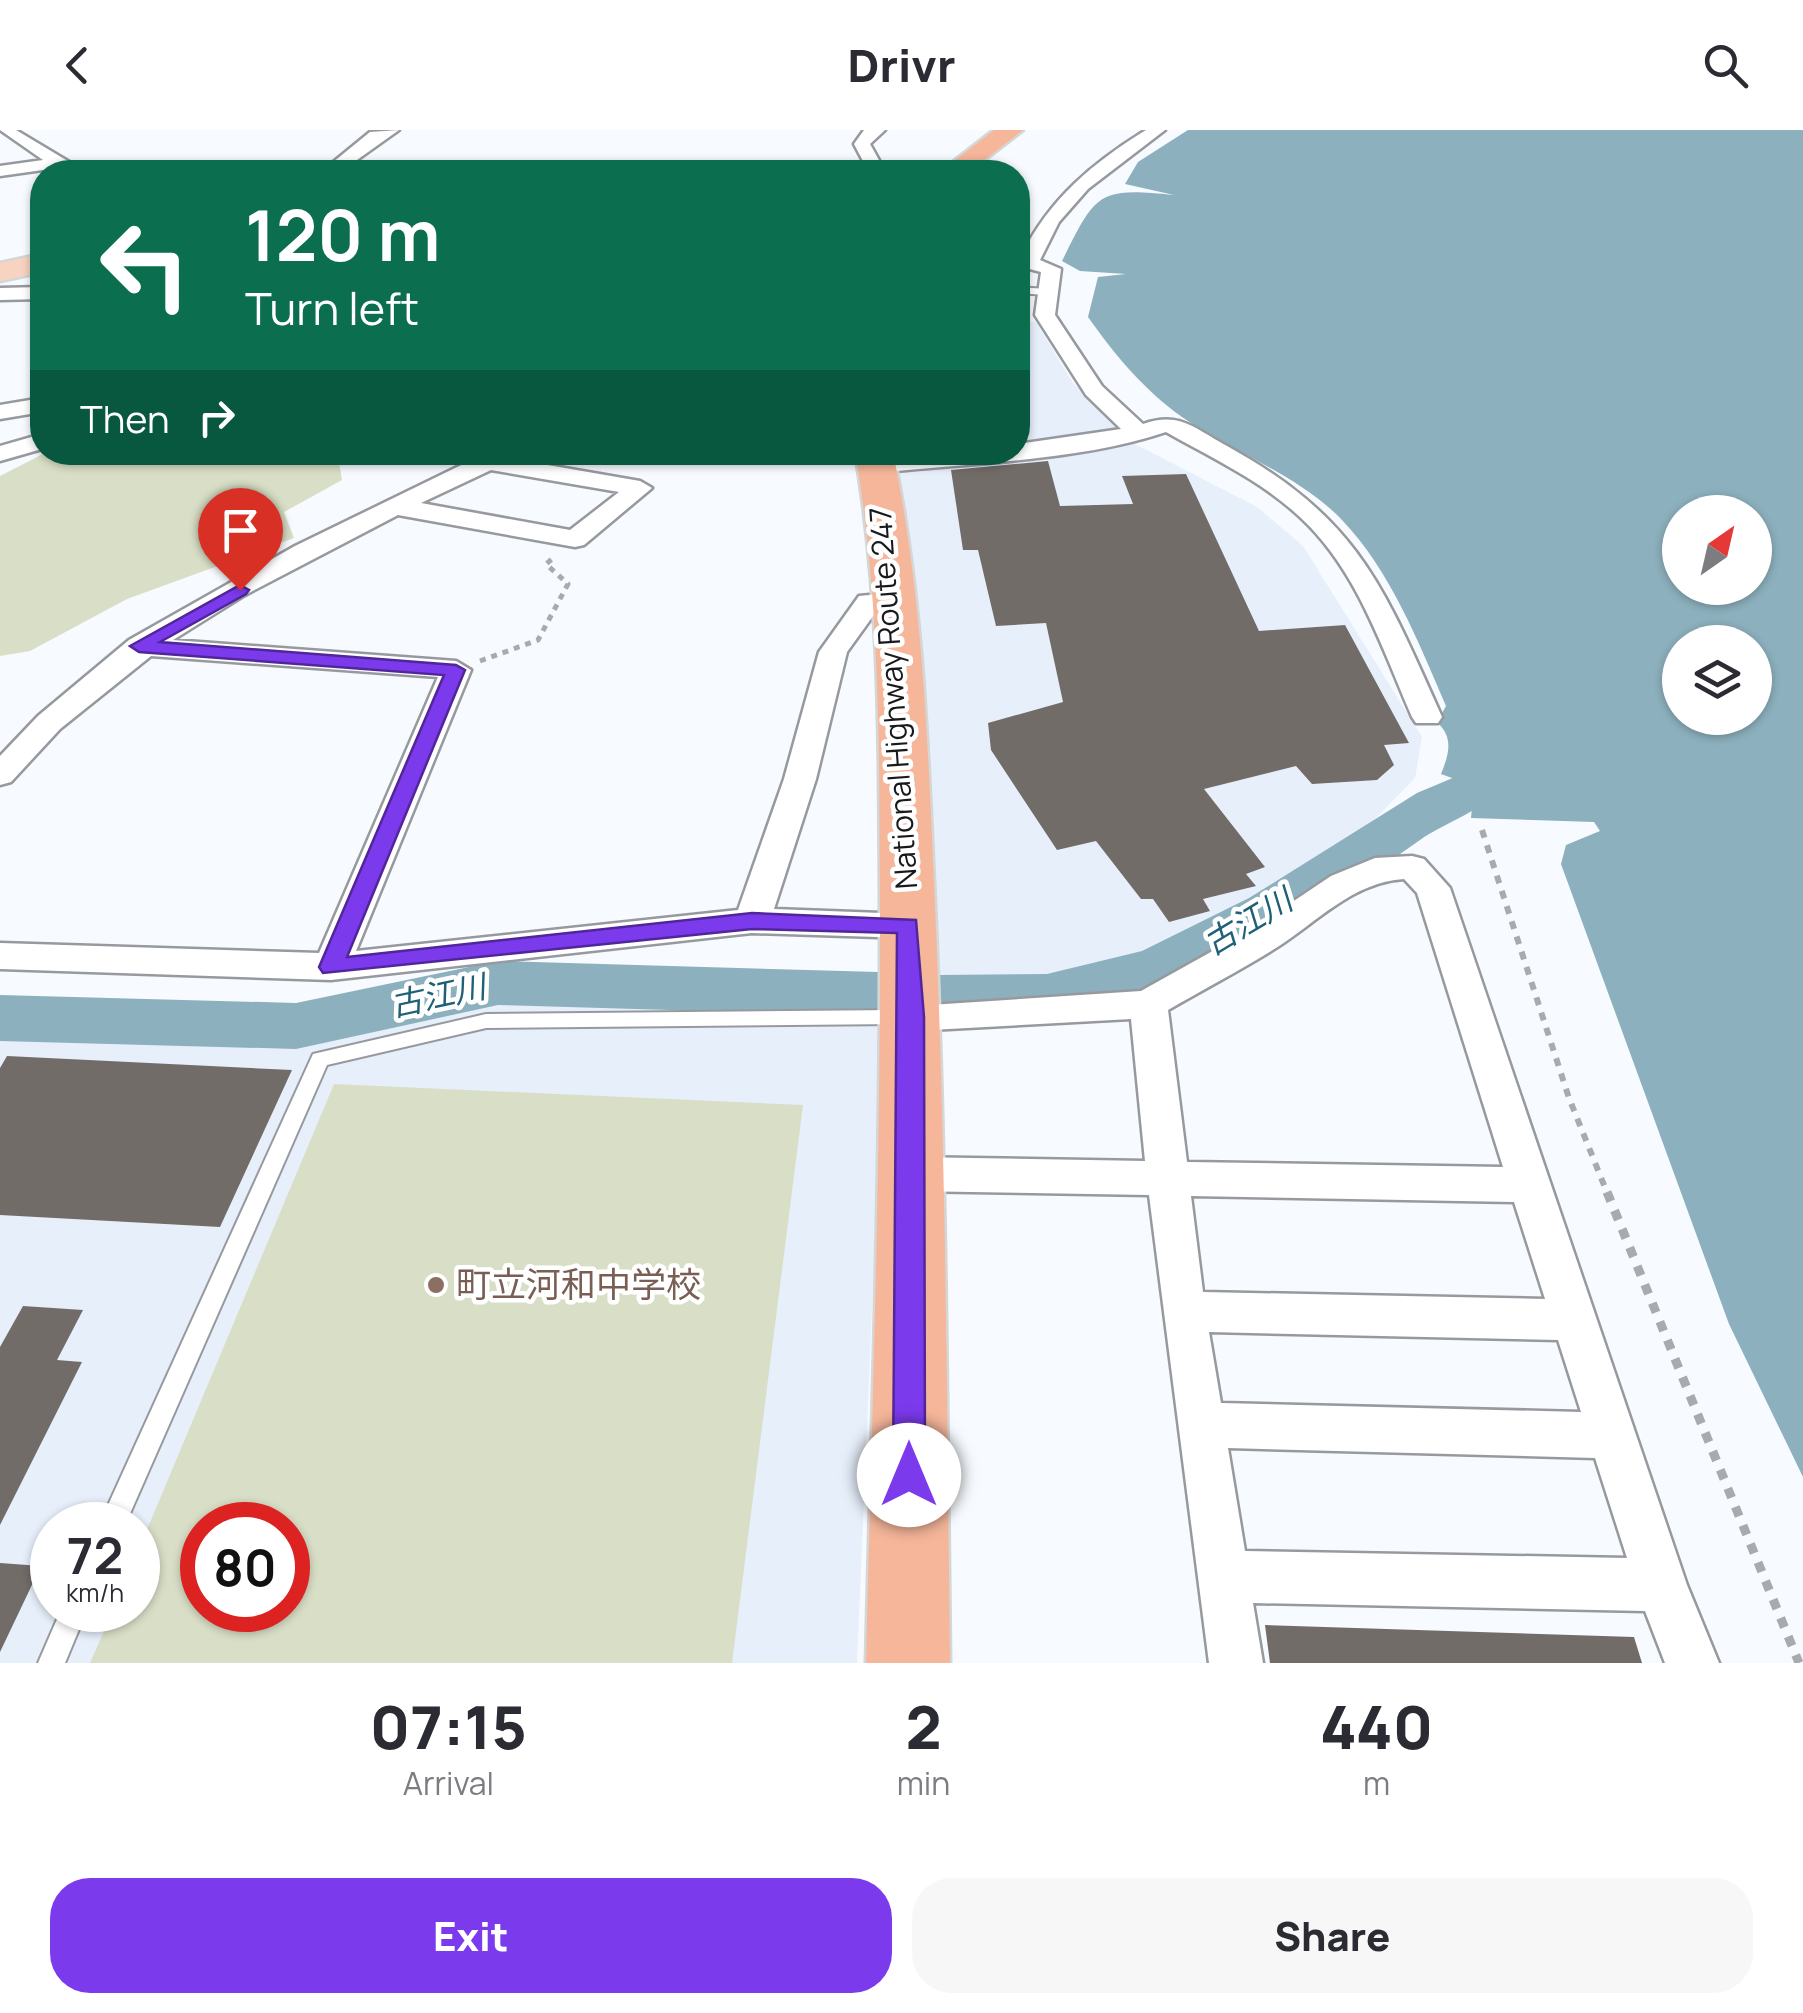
<!DOCTYPE html>
<meta charset="utf-8">
<style>
body{margin:0;font-family:Manrope,"Noto Sans JP",sans-serif;background:#f7f7f7;color:#2b2b33;height:100vh;display:flex;flex-direction:column;font-size:38px;white-space:nowrap}
*{box-sizing:border-box;margin:0}
p{font-size:32px;color:#7c7c81}
.icon{flex:none;width:55px;height:55px;fill:none;stroke:currentColor;stroke-width:2;stroke-linecap:round;stroke-linejoin:round}
.map{position:relative;height:1533px;overflow:hidden}
.drawer{display:flex;flex-direction:column;background:#fff;flex:1}
.drawer>*{flex:none}
.hud{position:absolute;left:30px;top:30px;width:1000px;height:305px;border-radius:40px;box-shadow:0 2px 8px #0004;background:#0b6e4f;color:#fff;overflow:hidden}
.needle{width:65px;rotate:34deg}
.tools{position:absolute;left:1662px;top:365px;display:grid;gap:20px}
.tools a{display:grid;place-items:center;width:110px;height:110px;border-radius:50%;background:#fff;box-shadow:0 2px 8px #0004;font-size:50px}
.speed{position:absolute;left:30px;top:1372px;display:flex;gap:20px;font-size:50px;font-weight:700;text-align:center}
.speed>*{display:grid;place-content:center;width:130px;height:130px;border-radius:50%;background:#fff;box-shadow:0 2px 8px #0004;line-height:1}
.speed small{font-size:25px;font-weight:400}
.speed .limit{border:15px solid #d22;background:#fff;color:#111}
.pin{position:absolute;display:grid;place-items:center;width:85px;height:85px;color:#fff;margin:-102px -42px;border-radius:50% 50% 50% 0;rotate:-45deg;box-shadow:0 0 10px #0007}
.pin .icon{rotate:45deg}
.me{position:absolute;width:110px;margin:-55px;rotate:0deg;stroke-linejoin:round;filter:drop-shadow(0 0 8px #0008)}
.turn{display:flex;align-items:center;gap:35px;height:210px;padding:0 50px;font-size:45px}
.turn .icon{width:130px;height:130px;stroke-width:2.5}
.turn b{display:block;font-size:70px;line-height:85px}
.then{display:flex;align-items:center;height:95px;padding:0 50px;background:#0003;gap:20px;font-size:38px}
.eta{display:flex;justify-content:space-evenly;align-items:center;height:170px;text-align:center}
.eta b{font-size:60px;font-weight:800;line-height:70px}
.action{display:flex;gap:20px;margin-top:auto;padding:20px 50px}
.action a{flex:1;height:115px;border-radius:40px;background:#7c3aed;color:#fff;font-size:40px;font-weight:800;line-height:115px;text-align:center}
.action a+a{background:#f7f7f7;color:#2b2b33}
header{display:flex;justify-content:space-between;align-items:center;height:130px;padding:0 50px;background:#fff;font-size:45px;font-weight:800}
.map>svg:first-child{display:block}
.built{fill:#e7effb;fill-rule:evenodd}
.green{fill:#d9dfc6;fill-rule:evenodd}
.water{fill:#8cb0bd;fill-rule:evenodd}
.lines{fill:none;stroke-linecap:round;stroke-linejoin:round}
.river{fill:#8cb0bd;fill-rule:evenodd}
.building{fill:#726c69}
.lane-casing{stroke:#969a9f;stroke-width:4}
.street-casing{stroke:#969a9f;stroke-width:5}
.primary-casing{stroke:#d5d6d6;stroke-width:5}
.highway-casing{stroke:#d5d6d6;stroke-width:5}
.path-far2{stroke:#a8abae;stroke-width:5;stroke-dasharray:6 6;stroke-linecap:butt}
.path-far1{stroke:#a8abae;stroke-width:6;stroke-dasharray:8 8;stroke-linecap:butt}
.path{stroke:#a8abae;stroke-width:9;stroke-dasharray:10 10;stroke-linecap:butt}
.lane{fill:#fff;fill-rule:evenodd}
.street{fill:#fff;fill-rule:evenodd}
.primary{fill:#f9d3c2;fill-rule:evenodd}
.highway{fill:#f5b69a;fill-rule:evenodd}
.route{fill:#7c3aed;stroke:#51269a;stroke-width:2.5}
.education-dot{fill:#8d6e63;stroke:#fff;stroke-width:4}
.labels{text-anchor:middle;stroke-width:9;stroke-linejoin:round;paint-order:stroke}
.street-label{font-size:30px;fill:#17191b;stroke:#fff}
.water-label{font-size:32px;font-style:italic;fill:#1e6076;stroke:#fff}
.near-education-label{font-size:35px;fill:#785e54;stroke:#fff;text-anchor:start}
</style>
<header><svg class="icon" aria-label="back" viewBox="0 0 24 24"><path d="M15 5l-7 7 7 7"/></svg>Drivr<svg class="icon" aria-label="search" viewBox="0 0 24 24"><circle cx="10" cy="10" r="6"/><path d="M15 15l6 6"/></svg></header>
<div class="map">
<svg width="1803" height="1533" viewBox="0 0 1803 1533">
<rect width="100%" height="100%" fill="#f7fafe"/>
<path class="built" d="M1018 192H1036L1073 253 1131 312 1257 377 1303 416 1422 607 1415 648 1364 700 1207 805 1131 835 1044 852 939 849 904 467 882 323 1018 322Z
M885 872 857 1533H0V908L302 915 483 874ZM52 1395H138V1480H52ZM202 1395H288V1480H202Z"/>
<path class="green" d="M45 323H343L338 326 342 350 284 382 294 408 127 469 30 521 0 526V346Z
M334 954 803 975 732 1533H90L113 1480H138V1421ZM202 1395H288V1480H202Z"/>
<path class="water" d="M1188 0H1803V1347L1729 1194 1561 734 1566 715 1600 701 1594 692 1471 688 1474 656 1441 644C1449 624 1454 608 1437 592L1446 576C1419 513 1390 440 1342 390 1299 345 1232 322 1182 287 1143 259 1115 225 1088 187L1098 147 1126 144 1080 141 1062 131C1096 63 1097 57 1174 65L1125 54 1138 32ZM1680 382H1755V458H1680ZM1680 512H1755V588H1680Z"/>
<g class="lines">
<path class="river" d="M1474 639 1493 644 1501 656C1485 680 1444 693 1420 710 1295 797 1160 891 1001 891 973 890 945 891 918 883L909 867 918 851 940 845 1047 844 1142 821 1249 768 1417 663Z
M498 831 878 842 900 848 909 864 900 880 878 886 498 875 296 919 0 911V865L296 873Z"/>
</g>
<path class="building" d="M1048 331 1060 376 1133 374 1122 346 1186 344 1259 501 1345 495 1409 613 1384 615 1394 635 1377 650 1312 654 1296 636 1204 659 1265 737 1246 744 1256 756 1203 769 1210 781 1169 792 1153 769H1141L1096 711 1057 720 991 620 988 593 1063 572 1046 493 996 496 978 420H963L951 340Z
M7 926 292 940 220 1097 0 1085V938Z
M23 1176 83 1180 57 1230 82 1232 0 1395V1217Z
M0 1433 41 1436 0 1522Z
M1265 1495 1634 1507 1642 1533H1270Z"/>
<g class="lines">
<g class="lane-casing">
<path id="lane" d="M1018 157 1046 159 1051 162 1046 165 1018 163Z
M900 880 907 882 909 887 907 892 900 894 486 898 327 935 125 1395H99L313 924 486 884Z
M61 1480H87L65 1533H38Z"/>
</g>
<g class="street-casing">
<path id="street" d="M0 0H16L86 42 57 38 0 46V36L43 30Z
M399 0 340 42H321L370 2Z
M864 0H885L870 14 880 32 869 42H851L863 31 854 14Z
M1146 0H1165L1088 59 1059 92 1040 130 1061 139 1055 185 1102 256 1143 294C1180 281 1195 299 1227 316 1359 389 1383 456 1442 587L1438 593H1416L1412 587C1382 518 1357 440 1301 388 1262 351 1212 328 1166 302 1082 331 967 333 877 343L865 336C885 315 986 322 1018 322V314L1121 299 1086 265 1035 185 1041 142 1018 136V124L1022 125C1049 69 1094 32 1146 0Z
M42 157V169L0 170V158Z
M42 268V282L0 289V275Z
M42 304V319L0 331V316Z
M488 322H520L513 329 640 351 652 358 584 415 575 417 398 385 245 465 173 510 456 531 471 540 356 821 738 780 784 649 819 522 859 466 902 462 906 468 902 474 878 479 847 522 816 649 774 779 908 784 921 787 926 796 921 805 908 808 752 803 331 850 0 839V813L319 823 438 547 151 526 60 599 11 652 0 655V626L38 586 129 510 295 416ZM491 340 619 362 570 400 421 373Z
M1412 726 1424 729 1450 758 1687 1455 1719 1533H1665L1645 1481 1253 1473 1263 1533H1209L1149 1065 910 1061 895 1056 889 1044 895 1032 910 1027 1145 1031 1131 889 912 901 899 897 893 887 899 877 1141 861 1252 799 1331 746 1375 728ZM1404 749 1417 763 1503 1037 1187 1032 1168 880C1204 859 1241 840 1276 818 1317 792 1353 752 1404 749ZM1191 1066 1514 1072 1545 1169 1203 1162ZM1209 1202 1558 1210 1581 1282 1221 1273ZM1228 1318 1595 1328 1627 1428 1245 1421Z"/>
</g>
<g class="primary-casing">
<path id="primary" d="M42 124V142L0 151V133Z"/>
</g>
<g class="highway-casing">
<path id="highway" d="M994 0H1023L969 42H940Z
M855 322H893C924 471 928 623 935 775 946 1027 947 1280 950 1533H866C872 1281 881 1028 880 776 879 624 881 472 855 322Z"/>
</g>
<path class="path-far2" d="M480 531 538 510 568 454 546 434 552 429"/>
<path class="path-far1" d="M1482 700 1569 968 1608 1065"/>
<path class="path" d="M1607 1062 1799 1533"/>
<use href="#lane" class="lane"/>
<use href="#street" class="street"/>
<use href="#primary" class="primary"/>
<use href="#highway" class="highway"/>
</g>
<path class="route" d="M240 455 249 460 246 464 160 512 456 535 465 540 347 827 752 783 916 790 924 887 925 1345 920 1356 909 1360 897 1356 893 1345 897 803 752 799 323 843 319 837 444 545 139 522 130 516Z"/>
<circle class="education-dot" cx="436" cy="1155" r="10"/>
<g class="labels">
<g class="street-label">
<text transform="translate(894 568) rotate(-94)" y="10">National Highway Route 247</text>
</g>
<g class="water-label">
<text transform="translate(1248 792) rotate(-31)" y="11">古江川</text>
<text transform="translate(438 866) rotate(-12)" y="11">古江川</text>
</g>
<g class="near-education-label">
<text x="456" y="1167">町立河和中学校</text>
</g>
</g>
</svg>
<div class="tools">
<a><svg class="needle" viewBox="-14 -14 28 28"><path d="M0-13l5 13h-10z" fill="#e53935"/><path d="M0 13l5-13h-10z" fill="#7c7c81"/></svg></a>
<a><svg class="icon" aria-label="layers" viewBox="0 0 24 24"><path d="M12 4l9 5-9 5-9-5zM3 14l9 5 9-5"/></svg></a>
</div>
<div class="speed"><div>72<small>km/h</small></div><div class="limit">80</div></div>
<div class="pin" style="left:240px;top:460px;background:#d93025"><svg class="icon" aria-label="arrive" viewBox="0 0 24 24"><path d="M6 21V4h12l-3 4 3 4H6"/></svg></div>
<svg class="me" style="left:909px;top:1345px" viewBox="-20 -20 40 40"><circle r="19" fill="#fff"/><path d="M0-13L10 11 0 6-10 11z" fill="#7c3aed"/></svg>
<div class="hud">
<div class="turn"><svg class="icon" aria-label="left" viewBox="0 0 24 24"><path d="M17 20v-9H6M10 6l-5 5 5 5"/></svg><div><b>120 m</b>Turn left</div></div>
<div class="then">Then<svg class="icon" aria-label="right" viewBox="0 0 24 24"><path d="M7 20v-9h11M14 6l5 5-5 5"/></svg></div>
</div>
</div>
<section class="drawer">
<div class="eta">
<div><b>07:15</b><p>Arrival</p></div>
<div><b>2</b><p>min</p></div>
<div><b>440</b><p>m</p></div>
</div>
<div class="action"><a>Exit</a><a>Share</a></div>
</section>
